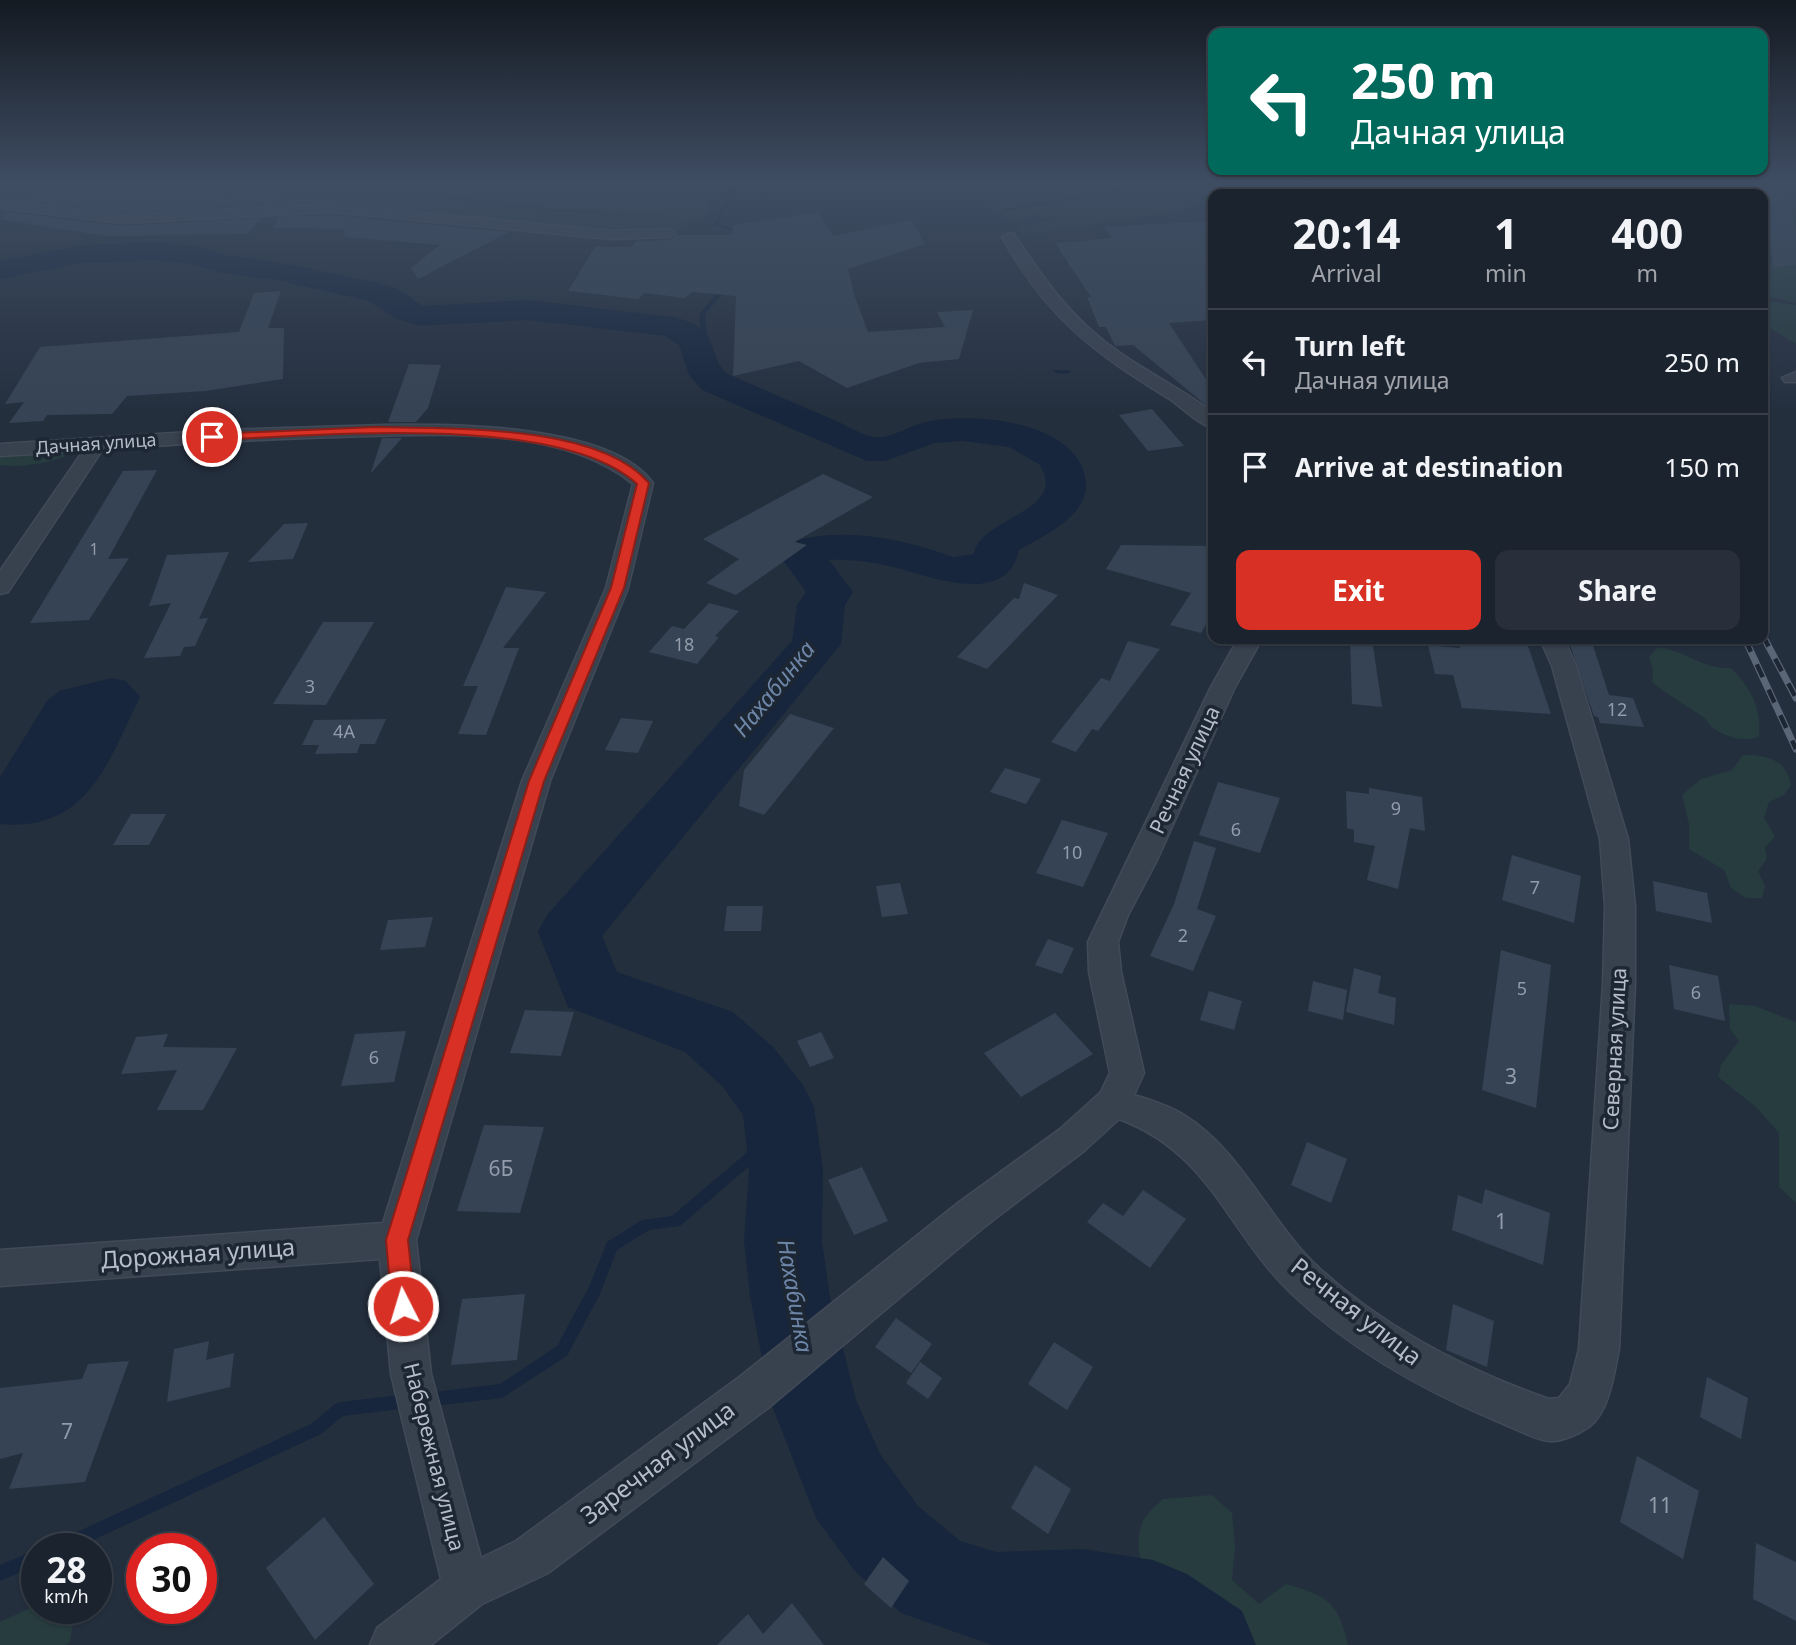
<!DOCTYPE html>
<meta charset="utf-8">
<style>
body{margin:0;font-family:"Noto Sans",sans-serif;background:#282f3a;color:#f1f3f6;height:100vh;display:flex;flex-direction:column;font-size:26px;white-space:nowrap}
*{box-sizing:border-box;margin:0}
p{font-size:23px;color:#a0a4aa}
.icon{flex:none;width:38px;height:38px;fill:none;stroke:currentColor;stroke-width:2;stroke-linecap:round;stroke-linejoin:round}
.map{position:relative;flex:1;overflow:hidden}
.sheet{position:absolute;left:1208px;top:189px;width:560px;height:455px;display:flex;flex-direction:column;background:#1b232e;border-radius:14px;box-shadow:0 2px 5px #0004,0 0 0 2px #39404a}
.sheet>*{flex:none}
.top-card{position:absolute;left:1208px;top:28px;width:560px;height:147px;border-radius:14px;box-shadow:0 2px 5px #0004,0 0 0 2px #39404a;background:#00695c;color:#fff;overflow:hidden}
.speed{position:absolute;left:21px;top:1533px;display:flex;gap:14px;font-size:35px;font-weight:700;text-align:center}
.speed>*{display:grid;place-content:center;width:91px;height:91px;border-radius:50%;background:#1b232e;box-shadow:0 2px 5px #0004,0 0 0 2px #39404a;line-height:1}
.speed small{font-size:18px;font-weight:400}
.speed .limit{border:10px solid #d22;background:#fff;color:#111}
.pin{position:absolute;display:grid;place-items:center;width:60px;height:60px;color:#fff;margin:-30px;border:4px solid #fff;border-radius:50%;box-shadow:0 2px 7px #0007}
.me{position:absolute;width:77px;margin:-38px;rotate:355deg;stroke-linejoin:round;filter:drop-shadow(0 0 5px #0008)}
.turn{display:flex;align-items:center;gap:24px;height:147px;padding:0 28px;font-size:32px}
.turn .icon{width:91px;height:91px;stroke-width:2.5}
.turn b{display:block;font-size:49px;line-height:60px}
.eta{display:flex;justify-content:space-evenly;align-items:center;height:119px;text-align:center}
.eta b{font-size:42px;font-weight:700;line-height:49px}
.cta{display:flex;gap:14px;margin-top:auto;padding:14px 28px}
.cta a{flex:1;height:80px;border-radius:14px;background:#d93025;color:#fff;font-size:28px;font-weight:700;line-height:80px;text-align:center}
.cta a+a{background:#282f3a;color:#f1f3f6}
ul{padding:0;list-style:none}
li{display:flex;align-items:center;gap:21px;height:105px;padding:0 28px;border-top:2px solid #39404a}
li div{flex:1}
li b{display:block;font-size:26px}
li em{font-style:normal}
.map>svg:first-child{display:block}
.green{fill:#263c3f;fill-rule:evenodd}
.water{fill:#17263c}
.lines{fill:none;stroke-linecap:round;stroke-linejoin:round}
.stream{fill:#17263c;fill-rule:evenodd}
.river{fill:#17263c;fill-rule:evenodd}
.building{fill:#364354}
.street-casing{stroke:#414a57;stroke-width:3}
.street{fill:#38414e;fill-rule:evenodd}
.rail-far1-casing{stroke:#5a6575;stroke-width:4.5}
.rail-casing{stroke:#5a6575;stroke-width:7}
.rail-far1{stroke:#1d2633;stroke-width:2.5;stroke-dasharray:9;stroke-linecap:butt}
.rail{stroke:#1d2633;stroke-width:4.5;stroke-dasharray:14;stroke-linecap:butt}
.route{fill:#d93025;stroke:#8d1f18;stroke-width:2}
.labels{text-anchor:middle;stroke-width:7;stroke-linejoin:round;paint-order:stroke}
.far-number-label{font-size:16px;fill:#929caa}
.far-street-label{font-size:18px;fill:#b4bcc9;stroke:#1d2633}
.number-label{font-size:18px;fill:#929caa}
.street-label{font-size:21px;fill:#b4bcc9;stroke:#1d2633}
.near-number-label{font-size:21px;fill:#929caa}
.water-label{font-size:23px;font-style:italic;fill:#6d86a8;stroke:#1d2633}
.near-street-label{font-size:24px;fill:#b4bcc9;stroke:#1d2633}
</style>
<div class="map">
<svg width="1796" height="1645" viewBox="0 0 1796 1645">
<rect width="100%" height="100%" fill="#242f3e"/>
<path class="green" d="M0 183H720L702 195 711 203 705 218 683 224 681 230 617 233 471 216 356 208 121 215 0 201ZM392 183 390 190 555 209 672 215 555 212 385 191Z
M1104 183H1222L1227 189H1275L1285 194H1188L1203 203 1167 214 1115 220 1031 235 1022 234 1019 228 1056 219 1033 215 1011 221 988 205 1007 197Z
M1437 183H1796V303L1762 295V194H1442L1438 191 1445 190Z
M1762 300 1796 305V344L1762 323Z
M72 450 71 454C50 463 22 468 0 465V453Z
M1658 647C1687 651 1701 669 1731 668 1751 688 1762 709 1759 736 1744 743 1726 737 1713 728 1708 724 1707 719 1702 716 1685 705 1668 695 1652 682L1653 670 1649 657Z
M1743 755C1767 755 1786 759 1791 785L1784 795 1769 802 1764 818 1775 836 1765 848 1767 859 1758 871 1765 886 1762 898H1746L1731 888 1724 870 1689 849V824L1682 795 1701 779 1732 770Z
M1729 1004 1755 1006 1796 1022V1203L1779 1187V1133L1756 1107 1718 1077 1721 1065 1739 1041 1730 1029Z
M1212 1495 1232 1513 1235 1546 1232 1580 1259 1604 1286 1584C1327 1596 1338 1601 1348 1645H1184C1161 1615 1125 1556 1144 1519 1148 1512 1157 1505 1163 1499Z
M37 1605V1608H55L74 1614 70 1642 66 1645H0V1622Z"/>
<path class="water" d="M112 678 126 681 140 697C108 762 88 832 0 824V777L47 701 59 691Z"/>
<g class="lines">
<path class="stream" d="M736 183H740L718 224 735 229 733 231 713 225Z
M1156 183H1164L1005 211 1003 210Z
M725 284 730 285 705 314 710 375 707 377 704 375 699 314Z
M1054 370H1068L1071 372C1067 375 1057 374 1053 371Z
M781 1126 785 1127 787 1131 785 1135 680 1226 649 1230 617 1250 599 1296 567 1356 502 1398 424 1407 419 1405 417 1400 419 1395 424 1393 500 1384 557 1346 589 1287 607 1242 642 1220 672 1216 777 1127Z
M409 1394 414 1396 416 1401 414 1406 409 1408 343 1416 321 1434 74 1549H48L51 1544 311 1424 335 1404 340 1402Z
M37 1549V1565L0 1581V1565Z"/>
<path class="river" d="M157 242 195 246 226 255 277 262 378 283 396 288 423 306 527 300 674 317C726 330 704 354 728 374 764 390 800 405 836 421 848 426 863 436 875 437 891 439 911 425 926 422 972 412 1072 420 1085 476 1094 514 1045 535 1019 550 1006 610 925 574 889 566 870 562 849 559 829 560L853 592 845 605 841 644 602 936 617 972 733 1012 773 1047 803 1085 814 1107 823 1169 822 1241 830 1297 856 1400 880 1454 918 1506 960 1541 997 1552 1083 1549 1153 1560 1187 1574 1242 1611 1256 1645H992L901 1613 854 1570 816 1518 771 1403 750 1297 744 1241 749 1169 743 1115 723 1087 685 1052 568 1007 538 932 547 915 792 641 797 605 806 592 782 559 792 541C848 527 900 538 953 557L974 554C979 517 1071 512 1039 464L1009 447 962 441 935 443 885 461H867L702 390 689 375 679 345 665 336 527 320 420 326 397 319 369 301 277 280 221 273 190 264 157 260 82 263 0 279V261L82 245Z"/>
</g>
<path class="building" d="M33 183H113L230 197 242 187H290L274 204 122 212 24 200 32 194Z
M1759 184 1785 187 1796 230V265L1774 268Z
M284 197 426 205 416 210 332 201 282 204Z
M9 212 122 226 262 218 247 234 105 236 0 219Z
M813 213 820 214 833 236 912 220 925 244 848 269 854 294 868 332 945 327 937 312 973 310 959 359 919 363 847 388 799 361 733 376 736 296 692 292 685 298 644 293 638 299 568 291 595 247H631L636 241 669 240 677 235H732L734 225Z
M332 215 509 232 418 279 411 268 440 245 344 237 345 229 274 228 278 217Z
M1213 221V320L1169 323 1213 390V411L1133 345 1115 346 1106 327H1099L1087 297H1091L1055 243 1112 238 1105 227Z
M281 291 268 328H284L283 379 206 391 127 396 112 414 47 415 43 421 9 423 24 402 5 404 40 347 239 332 254 293Z
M409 364 441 365 428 408 416 422H388Z
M1152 409 1184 446 1148 451 1119 415Z
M382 438H402L372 472H371Z
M157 470 108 559 129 558 89 620 30 623 123 471Z
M823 474 873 497 795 542 807 545 736 595 706 583 739 559 703 539Z
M308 523 293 559 248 562 284 524Z
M1121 545 1213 546V613L1201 633 1170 625 1191 593 1106 569Z
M229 552 199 619 208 618 195 646 184 647 180 656 144 658 171 603 149 606 167 555Z
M1024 583 1058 595 987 669 957 657 1014 598 1019 599Z
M506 587 546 592 503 648H519L486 735 458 734 478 686H463Z
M709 603 739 611 715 636 719 637 697 664 649 652 672 626 684 629Z
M323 622H374L326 705 273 704Z
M1350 639H1372L1382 707 1352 704Z
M1457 639 1527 643 1551 714 1462 708 1453 675 1435 674 1428 645 1460 648Z
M1568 639H1591L1609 695 1633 698 1644 727 1600 723 1598 717 1594 716Z
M1128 641 1160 649 1098 731 1092 729 1076 752 1051 742 1101 678 1110 681Z
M790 714 834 728 764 815 739 806 744 770Z
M621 718 653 721 638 753 605 750Z
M386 719 375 744H360L357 753 315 754 319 745H302L314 720Z
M1005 768 1041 779 1026 804 990 792Z
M1218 782 1280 798 1260 853 1199 835Z
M1369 788 1422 797 1425 831 1410 828 1398 889 1367 880 1375 846 1354 842V830L1347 828 1346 791 1369 794Z
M131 814H166L149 845H113Z
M1062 820 1108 833 1083 887 1036 873Z
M1194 841 1216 848 1197 909 1216 916 1193 971 1150 956 1174 904Z
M1512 855 1581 876 1574 923 1502 900Z
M1653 881 1707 893 1712 923 1656 911Z
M900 883 908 914 882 917 876 886Z
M727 906H763L761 931H724Z
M433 917 425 947 380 950 388 920Z
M1048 939 1074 948 1062 974 1035 965Z
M1501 950 1551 965 1536 1108 1482 1090Z
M1669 965 1718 976 1725 1021 1674 1009Z
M1354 968 1381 976 1378 993 1396 998 1394 1025 1346 1012Z
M1313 981 1347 990 1343 1020 1308 1011Z
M1209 991 1242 1001 1234 1030 1200 1020Z
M525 1010 574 1012 561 1056 510 1053Z
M1055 1013 1093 1054 1021 1097 984 1053Z
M406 1031 394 1082 341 1086 355 1034Z
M821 1032 834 1058 810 1067 797 1041Z
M168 1034 163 1047 237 1048 203 1110H157L177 1070 121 1074 136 1037Z
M484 1125 544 1127 520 1213 457 1211Z
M1307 1142 1347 1159 1331 1203 1291 1185Z
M862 1167 888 1221 854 1235 828 1180Z
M1485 1189 1550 1213 1543 1265 1452 1230 1458 1195 1482 1204Z
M1143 1190 1186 1219 1150 1268 1087 1222 1103 1203 1123 1216Z
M525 1294 517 1360 451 1365 462 1299Z
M1453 1304 1494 1321 1487 1367 1446 1350Z
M896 1318 932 1344 911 1373 875 1347Z
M209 1341 206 1360 234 1353 230 1387 167 1402 174 1349Z
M1054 1342 1093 1367 1067 1410 1028 1384Z
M129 1361 85 1482 9 1489 23 1453 0 1459V1388L82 1379 88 1364Z
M920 1362 942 1378 928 1399 906 1383Z
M1707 1377 1748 1398 1741 1439 1700 1417Z
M1637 1456 1699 1491 1683 1559 1620 1522Z
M1035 1465 1071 1489 1048 1534 1011 1508Z
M324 1517 374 1584 315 1640 266 1568Z
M1756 1543 1796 1562V1621L1753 1599Z
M883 1557 909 1581 891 1608 864 1584Z
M792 1603 824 1645H717L748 1614 763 1634Z"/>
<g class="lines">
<g class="street-casing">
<path id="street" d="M0 200 122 215 332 204 610 231 669 229 676 233 669 237 610 239 332 212 122 223 0 208Z
M1009 233 1014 234C1044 280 1073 321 1120 353 1149 373 1181 389 1210 410L1213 428C1197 424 1182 407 1168 398 1092 351 1047 318 1002 237Z
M1796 372V382H1785L1782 378Z
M383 425C450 424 610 423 653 483L628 588 550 781 416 1240 431 1374 481 1558 516 1541 738 1378 958 1203 1060 1129 1101 1092 1110 1073 1089 972 1088 942 1211 687 1238 639H1262L1235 687 1157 860 1128 915 1118 942 1121 972 1144 1073 1134 1095C1151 1100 1169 1106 1184 1115 1242 1151 1269 1221 1318 1267 1383 1327 1466 1370 1549 1399L1559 1398 1570 1384 1579 1349 1603 984 1605 906 1600 839 1552 666 1540 639H1564L1576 666 1628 839 1635 906V984L1619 1349C1614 1373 1610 1411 1589 1427 1579 1434 1561 1442 1549 1441 1533 1439 1514 1428 1499 1422 1424 1391 1351 1350 1292 1294 1227 1232 1211 1153 1119 1119L1084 1151 984 1227 768 1408 548 1573 482 1604 431 1645H370L377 1628 441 1579 391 1374 380 1259 0 1286V1250L383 1223 522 781 606 588 633 484C559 423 428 435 338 437 260 439 181 444 103 449L8 592 0 594V571L83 451 0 456V444L222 430Z"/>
</g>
<use href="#street" class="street"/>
<g class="rail-far1-casing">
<path id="rail-far1" d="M1307 183 1326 194"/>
</g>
<g class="rail-casing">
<path id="rail" d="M1762 634 1796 698
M1745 639 1796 749"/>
</g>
<use href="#rail-far1" class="rail-far1"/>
<use href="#rail" class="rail"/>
</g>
<linearGradient id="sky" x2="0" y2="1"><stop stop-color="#141a22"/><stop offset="0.44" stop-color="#3f4d63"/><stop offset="1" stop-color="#3f4d63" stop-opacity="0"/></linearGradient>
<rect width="1796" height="413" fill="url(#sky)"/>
<path class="route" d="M375 427C449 429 597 423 649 483L624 588 544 781 408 1240 415 1306 411 1314 403 1317 395 1314 392 1306 386 1240 529 781 611 588 637 484C559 412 316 436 212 440L207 437 212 434Z"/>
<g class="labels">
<g class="far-number-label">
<text x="94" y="555">1</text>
</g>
<g class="far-street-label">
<text transform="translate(96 444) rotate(-4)" y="6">Дачная улица</text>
</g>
<g class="number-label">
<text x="684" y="651">18</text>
<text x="310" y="693">3</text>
<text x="1617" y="716">12</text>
<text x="344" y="738">4А</text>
<text x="1396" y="815">9</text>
<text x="1236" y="836">6</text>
<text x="1072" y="859">10</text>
<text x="1535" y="894">7</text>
<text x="1183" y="942">2</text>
<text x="1522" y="995">5</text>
<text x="1696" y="999">6</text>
<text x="374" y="1064">6</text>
</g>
<g class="street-label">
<text transform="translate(1185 770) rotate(-65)" y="7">Речная улица</text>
<text transform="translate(1615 1049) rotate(-87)" y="7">Северная улица</text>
<text transform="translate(434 1457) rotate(76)" y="7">Набережная улица</text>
</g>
<g class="near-number-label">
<text x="1511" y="1084">3</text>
<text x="501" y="1176">6Б</text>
<text x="1501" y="1229">1</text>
<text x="67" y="1439">7</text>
<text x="1660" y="1513">11</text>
</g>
<g class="water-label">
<text transform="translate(774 689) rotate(-51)" y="8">Нахабинка</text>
<text transform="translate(795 1296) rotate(80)" y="8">Нахабинка</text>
</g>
<g class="near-street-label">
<text transform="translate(198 1254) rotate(-4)" y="8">Дорожная улица</text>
<text transform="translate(1356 1312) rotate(38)" y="8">Речная улица</text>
<text transform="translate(658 1463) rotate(-37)" y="8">Заречная улица</text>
</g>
</g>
</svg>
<div class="speed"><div>28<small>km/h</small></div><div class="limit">30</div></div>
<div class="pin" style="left:212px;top:437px;background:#d93025"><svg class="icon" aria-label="arrive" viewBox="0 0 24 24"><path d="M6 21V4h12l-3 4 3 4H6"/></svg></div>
<svg class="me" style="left:403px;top:1306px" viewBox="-20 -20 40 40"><circle r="17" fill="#d93025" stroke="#fff" stroke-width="3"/><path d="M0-11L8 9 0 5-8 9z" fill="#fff"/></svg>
<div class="top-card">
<div class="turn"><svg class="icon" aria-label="left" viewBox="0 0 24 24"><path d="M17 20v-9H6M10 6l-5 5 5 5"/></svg><div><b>250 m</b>Дачная улица</div></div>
</div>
<section class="sheet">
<div class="eta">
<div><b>20:14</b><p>Arrival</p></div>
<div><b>1</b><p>min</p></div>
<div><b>400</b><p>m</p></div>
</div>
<ul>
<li><svg class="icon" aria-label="left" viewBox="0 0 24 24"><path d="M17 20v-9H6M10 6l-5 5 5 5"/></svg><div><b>Turn left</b><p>Дачная улица</p></div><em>250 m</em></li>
<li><svg class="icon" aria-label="arrive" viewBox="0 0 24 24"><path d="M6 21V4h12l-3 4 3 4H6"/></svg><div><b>Arrive at destination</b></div><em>150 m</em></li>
</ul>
<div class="cta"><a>Exit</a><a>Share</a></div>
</section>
</div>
